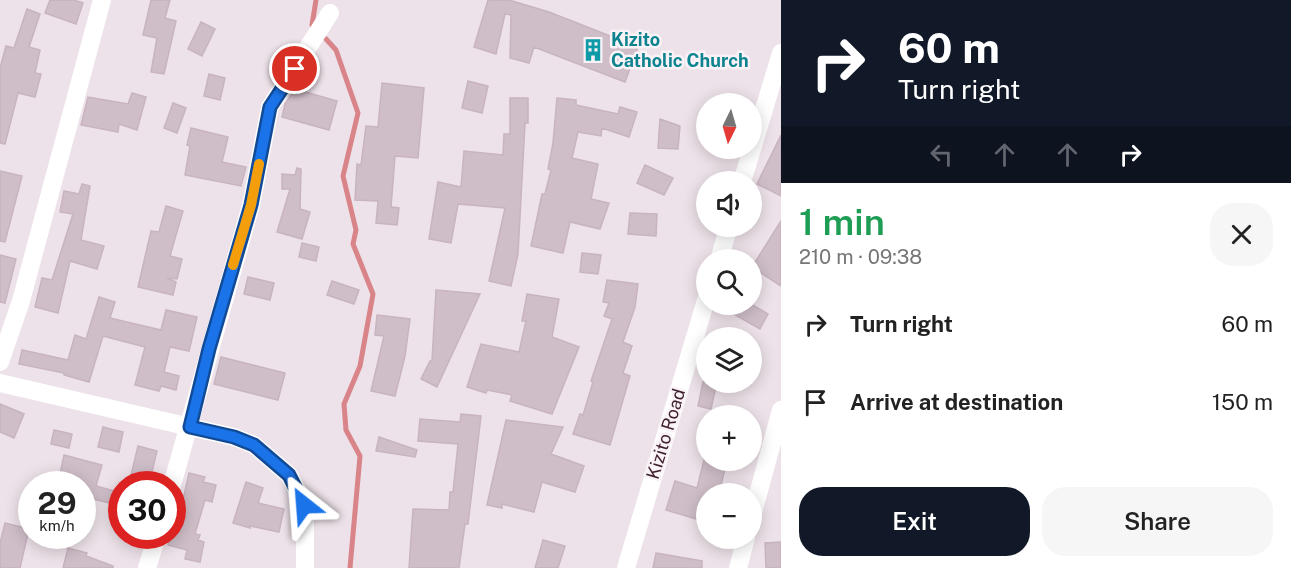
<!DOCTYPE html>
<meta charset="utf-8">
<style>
body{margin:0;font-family:"Public Sans",sans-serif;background:#f6f6f6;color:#222;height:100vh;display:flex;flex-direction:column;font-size:22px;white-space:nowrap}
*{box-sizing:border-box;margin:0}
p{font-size:20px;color:#767676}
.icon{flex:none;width:33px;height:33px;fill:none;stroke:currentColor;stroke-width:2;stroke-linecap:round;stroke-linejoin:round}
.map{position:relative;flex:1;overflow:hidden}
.drawer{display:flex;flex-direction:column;background:#fff;width:510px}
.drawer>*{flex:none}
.banner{background:#111827;color:#fff;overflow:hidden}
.needle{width:39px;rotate:185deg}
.fabs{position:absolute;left:696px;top:93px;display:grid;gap:12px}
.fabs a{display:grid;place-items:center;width:66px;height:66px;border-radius:50%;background:#fff;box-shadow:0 3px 15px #0003;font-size:30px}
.speed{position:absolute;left:18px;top:471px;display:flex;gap:12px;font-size:30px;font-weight:700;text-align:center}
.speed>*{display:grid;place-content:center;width:78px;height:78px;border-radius:50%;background:#fff;box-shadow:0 3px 15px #0003;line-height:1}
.speed small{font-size:15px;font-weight:400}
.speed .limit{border:9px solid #d22;background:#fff;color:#111}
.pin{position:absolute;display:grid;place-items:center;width:51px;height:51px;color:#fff;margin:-26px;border:3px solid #fff;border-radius:50%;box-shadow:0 2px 6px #0007}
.me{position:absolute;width:66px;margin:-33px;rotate:332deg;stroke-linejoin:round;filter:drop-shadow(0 0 4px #0008)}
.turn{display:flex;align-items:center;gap:21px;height:126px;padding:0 18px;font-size:27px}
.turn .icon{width:78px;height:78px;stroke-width:2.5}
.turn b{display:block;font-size:42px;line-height:51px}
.lanes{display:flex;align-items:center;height:57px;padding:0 18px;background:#0003;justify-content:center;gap:30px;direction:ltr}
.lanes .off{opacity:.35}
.round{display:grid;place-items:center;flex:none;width:63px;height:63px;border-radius:24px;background:#f6f6f6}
.headline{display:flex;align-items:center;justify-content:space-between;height:102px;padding:0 18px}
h1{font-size:36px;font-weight:600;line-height:45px;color:#1e9e55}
.cta{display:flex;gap:12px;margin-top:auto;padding:12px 18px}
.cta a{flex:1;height:69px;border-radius:24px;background:#111827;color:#fff;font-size:24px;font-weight:600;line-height:69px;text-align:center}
.cta a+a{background:#f6f6f6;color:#222}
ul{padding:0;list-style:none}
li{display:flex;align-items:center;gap:18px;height:78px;padding:0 18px}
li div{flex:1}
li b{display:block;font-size:22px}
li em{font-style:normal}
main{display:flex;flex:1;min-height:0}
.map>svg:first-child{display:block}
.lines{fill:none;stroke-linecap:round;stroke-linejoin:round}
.stream{stroke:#d88489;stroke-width:5}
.building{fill:#cfbec8;stroke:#c8b3c0;stroke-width:1.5}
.minor{stroke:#fff;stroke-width:18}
.route-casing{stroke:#114b97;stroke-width:15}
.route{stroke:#1a73e8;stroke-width:10}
.slow{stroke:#f59e0b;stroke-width:10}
.labels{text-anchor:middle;stroke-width:5;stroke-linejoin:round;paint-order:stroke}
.culture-label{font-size:18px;font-weight:bold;fill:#0d838f;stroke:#f9f3f7;text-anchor:start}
.street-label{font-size:18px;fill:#40202f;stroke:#f9f3f7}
</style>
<main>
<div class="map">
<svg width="781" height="568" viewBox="0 0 781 568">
<rect width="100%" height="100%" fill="#ede2e9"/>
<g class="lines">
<path class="stream" d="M312 25 316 0
M326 39 336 50 358 113 343 176 356 230 353 244 373 294 360 366 344 404 346 430 360 456 350 568"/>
</g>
<path class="building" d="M50 0H74L83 3 76 24 45 13Z
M151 0H170L165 18 176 21 164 74 151 72 157 38 143 35Z
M488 0H509L549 12 638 47 625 82 534 47 529 63 510 58 511 15 505 14 496 54 474 47Z
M27 9 40 14 29 47 40 50 35 73 41 74 35 97 18 93 5 144 0 143V68L6 46 14 48Z
M201 22 215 29 202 56 188 49Z
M209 74 225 78 220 100 204 96Z
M468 81 488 86 482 113 462 108Z
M382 83 424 88 418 158 395 156 391 207 399 208 397 225 376 223 378 201 355 200 357 164 361 165 366 126 378 127Z
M295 89 337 101 329 130 282 117 285 104Z
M132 93 146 97 137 130 119 124 118 132 81 125 88 97 128 104Z
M510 98H528V123H525L518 254 511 286 489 281 505 208 458 204 451 243 429 239 438 182 461 187 464 151 503 155 504 134H510Z
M557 98 576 100V105L618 114 620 107 637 112 629 137 602 128 601 136 578 132 572 158 598 164 591 199 609 203 600 229 570 222 563 253 531 246 542 194H545L551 170 548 169 553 143Z
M173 103 186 108 177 133 164 128Z
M660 119 680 126 678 149 658 148Z
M191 128 228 137 222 162 246 167 241 186 185 175 190 146 187 145Z
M781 135V196L757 184Z
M645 165 673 178 664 195 637 183Z
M297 168 301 169 300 209 310 212 302 239 277 232 290 189H282V174L295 175Z
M0 171 22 176 5 242 0 241Z
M82 184 90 186 81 240 104 246 97 269 70 261 58 313 35 307 42 278 52 280 73 214 60 212 64 191 79 194Z
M166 206 183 211 170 256 182 259 177 279 167 278 176 282 173 295 138 287 151 231 159 232Z
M630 213 657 214 656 236 628 234Z
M781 221V286L752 267Z
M302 243 319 247 316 261 299 257Z
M582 253 601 255 598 274 580 272Z
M0 255 16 259 5 303 0 302Z
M248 277 274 283 270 300 244 294Z
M607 280 638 284 635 307 623 342 632 346 623 373 630 376 610 445 573 434 580 414 583 415 593 382 591 381 612 319 604 316 609 303 603 302Z
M332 281 359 290 354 304 327 295Z
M436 290 480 294 437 387 421 379 430 361H432Z
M527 294 559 299 552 337 579 347 552 414 510 401 512 395 487 390 486 393 467 387 481 344 519 352 526 321H522Z
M99 297 115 302 110 318 161 330 166 310 197 317 189 351 170 347 164 372 179 376 176 390 161 386 159 391 135 385 145 347 103 336 89 382 64 375V373L19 364 22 350 68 360 75 335 86 339Z
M716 304H751L768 314 760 329Z
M377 315 410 319 405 356 395 396 371 391 384 336 375 335Z
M221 357 285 373 278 400 214 384Z
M703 382H717L711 409 698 406Z
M0 404 24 414 14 438 0 432Z
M461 414 481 416 468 524H465L459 568H409L413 509 449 510 450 492H453L458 444 418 441 420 419 460 422Z
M506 420 563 427 551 454 584 466 575 492 542 482 534 512 502 504V508L487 505Z
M103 427 123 432 119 452 98 447Z
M54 430 72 434 69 448 51 444Z
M379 437 417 450 415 457 376 451Z
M138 446 157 451 149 484H129Z
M64 455 102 465 96 486 122 493V506L93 499 87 521 82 520V484H58Z
M704 460H727L719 494H706V522L666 510 675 481 697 488Z
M189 473 205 477 203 482 216 485 212 502 205 500 195 534 200 535 198 540 204 542 200 562 185 559 187 550 168 545 171 536H172L178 509H181Z
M246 482 263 488 258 503 284 509 279 532 250 526V528L233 523Z
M5 523 29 529 20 568H0V543Z
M543 540 565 546 558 568H535Z
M781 542V568H766L765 543Z
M68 548 87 553 86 556 113 566V568H63Z
M656 553 702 561V568H653Z"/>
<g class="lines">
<path class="minor" d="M742 182 781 53
M719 260 729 226
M0 362 21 301 102 0
M0 383 190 427 234 437 254 445 289 475 305 505V568
M172 485 251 205 270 107 330 13
M752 516 781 410
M147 568 157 536
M626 568 706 300
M738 568 746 538"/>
</g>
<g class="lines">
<g class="route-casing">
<path id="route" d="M295 69 270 107 251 205 209 349 190 427 234 437 254 445 289 475 304 505"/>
</g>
<use href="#route" class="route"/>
<path class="slow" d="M233 265 251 205 259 164"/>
</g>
<defs>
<g id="building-bare" transform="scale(1.8)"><path d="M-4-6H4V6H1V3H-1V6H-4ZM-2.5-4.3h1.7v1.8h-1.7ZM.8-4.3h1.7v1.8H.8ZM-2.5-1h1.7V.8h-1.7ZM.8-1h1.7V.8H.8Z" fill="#0f9aa8" stroke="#f9f3f7" stroke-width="2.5" paint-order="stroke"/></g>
</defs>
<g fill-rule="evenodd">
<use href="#building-bare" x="593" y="50"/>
</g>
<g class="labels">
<g class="culture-label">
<text x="611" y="46">Kizito<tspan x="611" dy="21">Catholic Church</tspan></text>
</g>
<g class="street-label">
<text transform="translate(666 434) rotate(-73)" y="6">Kizito Road</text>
</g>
</g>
</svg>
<div class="fabs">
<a><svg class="needle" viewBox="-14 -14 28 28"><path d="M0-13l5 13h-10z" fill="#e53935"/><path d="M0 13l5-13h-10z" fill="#767676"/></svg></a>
<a><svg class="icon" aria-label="sound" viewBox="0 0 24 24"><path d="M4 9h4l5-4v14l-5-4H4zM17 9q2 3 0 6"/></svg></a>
<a><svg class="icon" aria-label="search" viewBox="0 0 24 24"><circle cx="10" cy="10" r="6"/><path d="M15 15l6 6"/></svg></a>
<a><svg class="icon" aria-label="layers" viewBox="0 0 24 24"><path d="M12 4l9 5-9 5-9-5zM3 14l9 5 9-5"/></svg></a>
<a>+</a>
<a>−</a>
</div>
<div class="speed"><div>29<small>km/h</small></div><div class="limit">30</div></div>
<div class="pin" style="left:295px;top:69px;background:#d93025"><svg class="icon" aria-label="arrive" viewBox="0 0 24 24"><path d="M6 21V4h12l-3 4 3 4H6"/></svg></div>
<svg class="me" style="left:304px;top:505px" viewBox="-20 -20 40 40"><path d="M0-17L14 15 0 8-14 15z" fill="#1a73e8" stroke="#fff" stroke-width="4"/></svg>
</div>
<section class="drawer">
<div class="banner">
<div class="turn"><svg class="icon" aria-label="right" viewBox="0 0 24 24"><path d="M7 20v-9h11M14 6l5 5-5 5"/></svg><div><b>60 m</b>Turn right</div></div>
<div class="lanes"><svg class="icon off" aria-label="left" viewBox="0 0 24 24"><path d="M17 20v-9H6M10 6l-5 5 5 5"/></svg><svg class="icon off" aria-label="ahead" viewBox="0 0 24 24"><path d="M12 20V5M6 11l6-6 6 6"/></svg><svg class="icon off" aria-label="ahead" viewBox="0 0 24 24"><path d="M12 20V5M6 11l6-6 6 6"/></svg><svg class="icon" aria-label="right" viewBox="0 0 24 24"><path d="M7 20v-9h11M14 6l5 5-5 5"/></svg></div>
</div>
<div class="headline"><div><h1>1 min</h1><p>210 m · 09:38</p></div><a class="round"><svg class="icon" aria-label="close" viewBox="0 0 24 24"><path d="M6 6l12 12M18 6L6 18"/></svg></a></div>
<ul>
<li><svg class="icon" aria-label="right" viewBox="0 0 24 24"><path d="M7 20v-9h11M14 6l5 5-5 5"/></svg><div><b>Turn right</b></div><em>60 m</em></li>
<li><svg class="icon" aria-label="arrive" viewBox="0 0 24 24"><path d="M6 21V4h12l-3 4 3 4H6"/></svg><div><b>Arrive at destination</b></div><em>150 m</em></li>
</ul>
<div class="cta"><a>Exit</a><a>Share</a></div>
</section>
</main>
